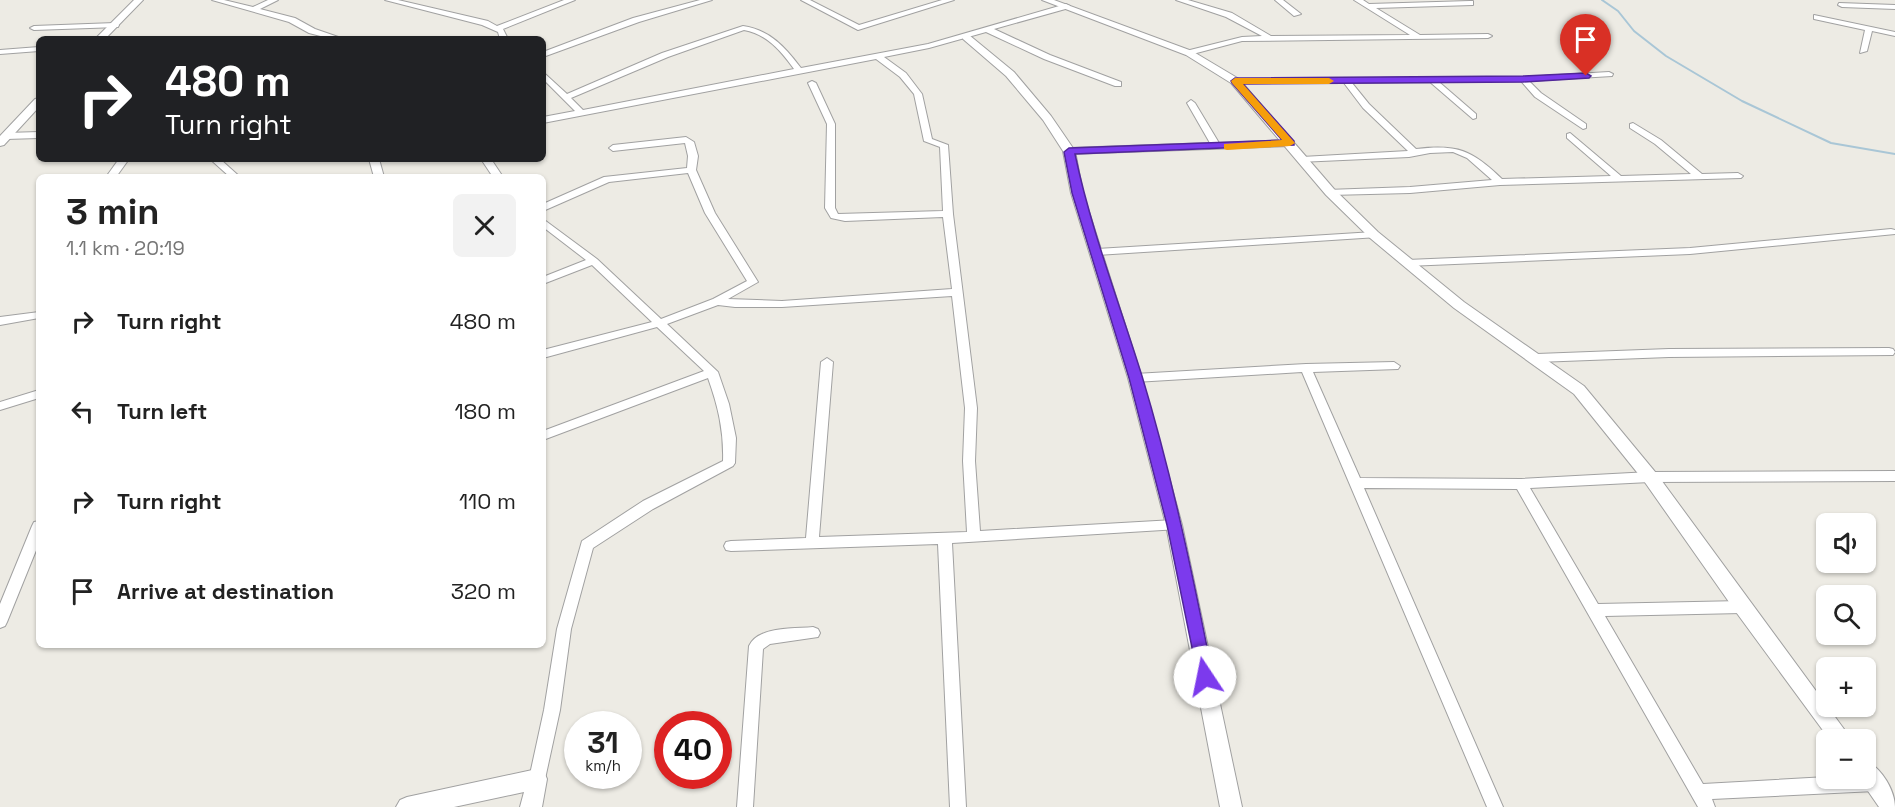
<!DOCTYPE html>
<meta charset="utf-8">
<style>
body{margin:0;font-family:"Space Grotesk",sans-serif;background:#f2f2f2;color:#222;height:100vh;display:flex;flex-direction:column;font-size:22px;white-space:nowrap}
*{box-sizing:border-box;margin:0}
p{font-size:20px;color:#767676}
.icon{flex:none;width:33px;height:33px;fill:none;stroke:currentColor;stroke-width:2;stroke-linecap:round;stroke-linejoin:round}
.map{position:relative;flex:1;overflow:hidden}
.sheet{position:absolute;left:36px;top:174px;width:510px;height:474px;display:flex;flex-direction:column;background:#fff;border-radius:9px;box-shadow:0 2px 4px #0004}
.sheet>*{flex:none}
.top-card{position:absolute;left:36px;top:36px;width:510px;height:126px;border-radius:9px;box-shadow:0 2px 4px #0004;background:#202124;color:#fff;overflow:hidden}
.fabs{position:absolute;left:1816px;top:513px;display:grid;gap:12px}
.fabs a{display:grid;place-items:center;width:60px;height:60px;border-radius:9px;background:#fff;box-shadow:0 2px 4px #0004;font-size:30px}
.speed{position:absolute;left:564px;top:711px;display:flex;gap:12px;font-size:30px;font-weight:700;text-align:center}
.speed>*{display:grid;place-content:center;width:78px;height:78px;border-radius:50%;background:#fff;box-shadow:0 2px 4px #0004;line-height:1}
.speed small{font-size:15px;font-weight:400}
.speed .limit{border:9px solid #d22;background:#fff;color:#111}
.pin{position:absolute;display:grid;place-items:center;width:51px;height:51px;color:#fff;margin:-62px -26px;border-radius:50% 50% 50% 0;rotate:-45deg;box-shadow:0 0 6px #0007}
.pin .icon{rotate:45deg}
.me{position:absolute;width:66px;margin:-33px;rotate:349deg;stroke-linejoin:round;filter:drop-shadow(0 0 4px #0008)}
.turn{display:flex;align-items:center;gap:21px;height:126px;padding:0 30px;font-size:27px}
.turn .icon{width:78px;height:78px;stroke-width:2.5}
.turn b{display:block;font-size:42px;line-height:51px}
.round{display:grid;place-items:center;flex:none;width:63px;height:63px;border-radius:9px;background:#f2f2f2}
.headline{display:flex;align-items:center;justify-content:space-between;height:102px;padding:0 30px}
h1{font-size:36px;font-weight:600;line-height:45px}
ul{padding:0;list-style:none}
li{display:flex;align-items:center;gap:18px;height:90px;padding:0 30px}
li div{flex:1}
li b{display:block;font-size:22px}
li em{font-style:normal}
.map>svg:first-child{display:block}
.lines{fill:none;stroke-linecap:round;stroke-linejoin:round}
.stream{stroke:#a9c6d6;stroke-width:2}
.minor-casing{stroke:#a1a1a1;stroke-width:2}
.tertiary-casing{stroke:#a1a1a1;stroke-width:2}
.minor{fill:#fff;fill-rule:evenodd}
.tertiary{fill:#fff;fill-rule:evenodd}
.route{fill:#7c3aed;stroke:#51269a;stroke-width:1.5}
.slow{fill:#f59e0b}
</style>
<div class="map">
<svg width="1895" height="807" viewBox="0 0 1895 807">
<rect width="100%" height="100%" fill="#edebe4"/>
<g class="lines">
<path class="stream" d="M1602 0 1618 11 1634 31 1666 56 1742 101 1831 143 1895 154"/>
<g class="minor-casing">
<path id="minor" d="M212 0H224L253 7 268 0H278L260 9 295 18 315 29 344 39H332L309 33 289 22Z
M385 0H398L488 21 497 26 564 0H575L503 29 508 39H500L498 32 482 25Z
M700 0H712L639 22 543 57V52L633 18Z
M801 0H810L859 25 942 0H954L858 30Z
M1176 0H1188L1232 13 1271 36 1410 35 1354 0H1363L1369 4 1470 1H1473V5L1376 8 1420 35 1488 34 1492 36 1488 38 1242 41 1189 55H1186V51L1242 37 1262 36 1226 17Z
M1275 0H1283L1301 14 1294 16Z
M1839 3 1895 5V9L1842 7 1838 5Z
M1066 4 1070 6 1069 8 994 29 1050 55 1121 82V86H1115L1044 59 986 32 929 48 884 57 906 73 922 94 932 139 948 145 953 214 977 408 975 461 980 531 1174 520 1179 521 1181 525 1179 529 952 543 966 807H950L938 544 731 551 726 550 724 546 726 542 731 541 806 538 821 362 827 358 833 362 819 537 967 532 963 461 965 408 952 296 782 307H735L718 305 667 324 718 372 729 404 736 438 735 463 733 466 653 509 593 548 571 629 560 710 545 779 543 785 537 787 531 785 529 779 544 710 557 629 582 541 643 501 723 461C724 431 718 406 708 378L543 440V431L704 371 657 327 543 358V350L652 322 592 265 543 284V277L586 260 543 227V219L597 259 661 319 713 299 747 281 705 213 688 173 609 182 543 211V204L604 177 687 168 688 156 685 143 613 151 609 148 613 145 686 137 694 142 698 156 696 170 715 213 758 282 728 299 782 301 952 289 943 217 845 221 831 218 825 208 827 124 808 83 812 81 816 83 835 124V208L838 214 943 211 940 147 924 141 914 94 900 77 876 59 543 123V117L575 111 543 79V72L567 94 662 53 743 26C770 30 785 47 801 68L928 44ZM744 30C767 34 781 51 794 69L583 110 571 98 668 57Z
M1814 15 1895 32V36L1872 31 1867 51 1860 53 1865 30 1814 19Z
M115 23 119 25 118 27 34 30 30 28 34 26Z
M39 47V51L0 54V50Z
M1609 72 1613 74 1612 76 1529 81 1541 93 1586 124V128L1583 129 1535 97 1521 81 1439 82 1476 114V118L1473 119 1430 82 1352 83 1369 104 1416 149C1458 144 1472 150 1502 179L1611 176 1567 138V134L1570 133 1621 176 1691 174 1655 144 1630 128V124L1633 123 1661 140 1702 174 1738 173 1743 176 1741 178 1500 185 1410 193 1330 195 1327 194V190L1410 187 1492 180 1467 158 1453 152 1430 153 1409 157 1299 162 1297 160 1302 157 1408 151 1363 108 1344 83H1235L1231 81 1235 79 1523 77Z
M1191 100 1195 103 1219 143 1290 140 1294 143 1290 146 1069 154 1065 151 1069 148 1210 143 1187 103Z
M39 132V138L6 139 2 136 6 133Z
M119 159H129L116 177H106Z
M210 159H220L240 177H230Z
M369 159H379L384 177H374Z
M481 159H491L503 177H493Z
M1891 229 1895 230V234L1690 254 1407 266 1402 263 1407 260 1690 248Z
M1374 232 1378 233V237L1097 255 1092 252 1097 249Z
M39 312V318L0 325V317Z
M1889 348 1893 349 1895 352 1893 355 1669 357 1537 362 1531 358 1537 354 1669 349Z
M1394 362 1400 366 1398 369 1313 372 1360 478 1521 479 1650 472 1895 471V481L1650 482 1530 488 1598 604 1742 601 1747 603 1749 607 1747 611 1742 613 1605 616 1703 784 1827 777 1866 778V776L1875 775 1881 777 1883 783 1881 789 1875 791 1712 799 1715 807H1698L1517 489 1364 488 1503 807H1487L1302 372 1135 382 1129 378 1135 374 1306 364Z
M39 390V398L0 410V402Z
M39 521V543L7 622 5 626 0 628V604L32 526 34 522Z
M813 627 818 629 820 633 818 637 770 644 763 649 753 807H737L749 646C758 626 794 629 813 627Z"/>
</g>
<g class="tertiary-casing">
<path id="tertiary" d="M134 0H143L105 39H95Z
M1042 0H1054L1192 51 1239 79 1334 189 1378 232 1464 302 1584 386 1656 473 1852 740H1830L1736 612 1644 481 1574 394 1454 308 1370 238 1326 195 1231 83 1186 55Z
M963 35H969L1014 72 1051 116 1075 151 1083 193 1142 378 1182 525 1242 807H1220L1166 525 1128 378 1071 193 1063 151 1043 120 1006 76 963 39Z
M39 98V107L4 145 0 146V136L35 99Z
M1866 761C1882 768 1895 791 1895 807H1879L1859 778H1866Z
M537 769 544 772 547 779 542 807H520L524 792 454 807H396L400 800 407 797Z"/>
</g>
<use href="#minor" class="minor"/>
<use href="#tertiary" class="tertiary"/>
</g>
<path class="route" d="M1586 73 1591 76 1589 78 1523 82 1243 84 1294 141V145L1075 154C1091 230 1119 302 1142 376 1172 475 1193 576 1213 677L1211 682 1205 684 1199 682 1167 525 1129 378 1072 193 1064 152 1069 148 1282 140 1232 83 1231 81 1235 78 1523 76Z"/>
<path class="slow" d="M1235 78H1329L1334 81 1329 84H1243L1295 143 1290 146 1227 150 1224 149V144L1282 140 1232 83 1231 81Z"/>
</svg>
<div class="fabs">
<a><svg class="icon" aria-label="sound" viewBox="0 0 24 24"><path d="M4 9h4l5-4v14l-5-4H4zM17 9q2 3 0 6"/></svg></a>
<a><svg class="icon" aria-label="search" viewBox="0 0 24 24"><circle cx="10" cy="10" r="6"/><path d="M15 15l6 6"/></svg></a>
<a>+</a>
<a>−</a>
</div>
<div class="speed"><div>31<small>km/h</small></div><div class="limit">40</div></div>
<div class="pin" style="left:1586px;top:76px;background:#d93025"><svg class="icon" aria-label="arrive" viewBox="0 0 24 24"><path d="M6 21V4h12l-3 4 3 4H6"/></svg></div>
<svg class="me" style="left:1205px;top:677px" viewBox="-20 -20 40 40"><circle r="19" fill="#fff"/><path d="M0-13L10 11 0 6-10 11z" fill="#7c3aed"/></svg>
<div class="top-card">
<div class="turn"><svg class="icon" aria-label="right" viewBox="0 0 24 24"><path d="M7 20v-9h11M14 6l5 5-5 5"/></svg><div><b>480 m</b>Turn right</div></div>
</div>
<section class="sheet">
<div class="headline"><div><h1>3 min</h1><p>1.1 km · 20:19</p></div><a class="round"><svg class="icon" aria-label="close" viewBox="0 0 24 24"><path d="M6 6l12 12M18 6L6 18"/></svg></a></div>
<ul>
<li><svg class="icon" aria-label="right" viewBox="0 0 24 24"><path d="M7 20v-9h11M14 6l5 5-5 5"/></svg><div><b>Turn right</b></div><em>480 m</em></li>
<li><svg class="icon" aria-label="left" viewBox="0 0 24 24"><path d="M17 20v-9H6M10 6l-5 5 5 5"/></svg><div><b>Turn left</b></div><em>180 m</em></li>
<li><svg class="icon" aria-label="right" viewBox="0 0 24 24"><path d="M7 20v-9h11M14 6l5 5-5 5"/></svg><div><b>Turn right</b></div><em>110 m</em></li>
<li><svg class="icon" aria-label="arrive" viewBox="0 0 24 24"><path d="M6 21V4h12l-3 4 3 4H6"/></svg><div><b>Arrive at destination</b></div><em>320 m</em></li>
</ul>
</section>
</div>
